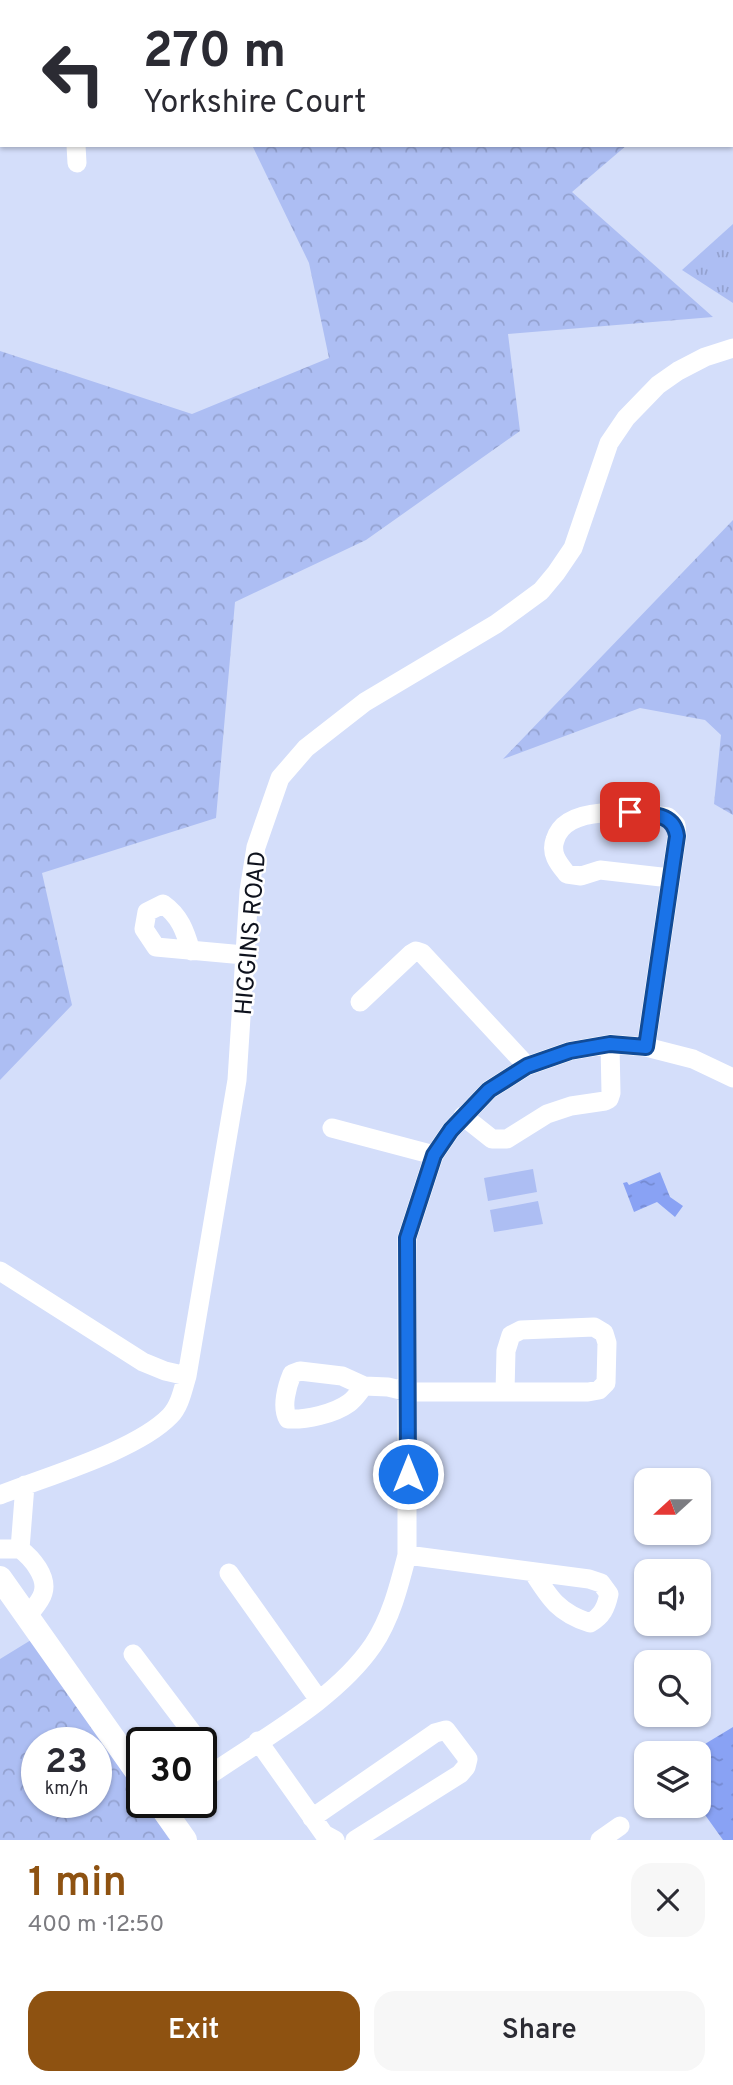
<!DOCTYPE html>
<meta charset="utf-8">
<style>
body{margin:0;font-family:Overpass,sans-serif;background:#f7f7f7;color:#2b2b33;height:100vh;display:flex;flex-direction:column;font-size:26px;white-space:nowrap}
*{box-sizing:border-box;margin:0}
p{font-size:23px;color:#7c7c81}
.icon{flex:none;width:38px;height:38px;fill:none;stroke:currentColor;stroke-width:2;stroke-linecap:round;stroke-linejoin:round}
.map{position:relative;height:1840px;overflow:hidden}
.side{display:flex;flex-direction:column;background:#fff;flex:1}
.side>*{flex:none}
.hud{position:absolute;left:0px;top:0px;width:733px;height:147px;box-shadow:0 2px 5px #0004;background:#fff;color:#2b2b33;overflow:hidden}
.needle{width:46px;rotate:249deg}
.buttons{position:absolute;left:634px;top:1468px;display:grid;gap:14px}
.buttons a{display:grid;place-items:center;width:77px;height:77px;border-radius:14px;background:#fff;box-shadow:0 2px 5px #0004;font-size:35px}
.speed{position:absolute;left:21px;top:1727px;display:flex;gap:14px;font-size:35px;font-weight:700;text-align:center}
.speed>*{display:grid;place-content:center;width:91px;height:91px;border-radius:50%;background:#fff;box-shadow:0 2px 5px #0004;line-height:1}
.speed small{font-size:18px;font-weight:400}
.speed .limit{border:4px solid #111;border-radius:10px;background:#fff;color:#111}
.pin{position:absolute;display:grid;place-items:center;width:60px;height:60px;color:#fff;margin:-30px;border-radius:14px;box-shadow:0 4px 10px #0006}
.me{position:absolute;width:77px;margin:-38px;rotate:0deg;stroke-linejoin:round;filter:drop-shadow(0 0 5px #0008)}
.turn{display:flex;align-items:center;gap:24px;height:147px;padding:0 28px;font-size:32px}
.turn .icon{width:91px;height:91px;stroke-width:2.5}
.turn b{display:block;font-size:49px;line-height:60px}
.round{display:grid;place-items:center;flex:none;width:74px;height:74px;border-radius:21px;background:#f7f7f7}
.summary{display:flex;align-items:center;justify-content:space-between;height:119px;padding:0 28px}
h1{font-size:42px;font-weight:600;line-height:52px;color:#8e5211}
.primary-button{display:flex;gap:14px;margin-top:auto;padding:14px 28px}
.primary-button a{flex:1;height:80px;border-radius:21px;background:#8e5211;color:#fff;font-size:28px;font-weight:600;line-height:80px;text-align:center}
.primary-button a+a{background:#f7f7f7;color:#2b2b33}
.map>svg:first-child{display:block}
.grass{fill:url(#grass-tufts)}
.forest{fill:url(#forest-crowns);fill-rule:evenodd}
.pitch{fill:#adbef3}
.water{fill:url(#water-ripples)}
.lines{fill:none;stroke-linecap:round;stroke-linejoin:round}
.minor{stroke:#fff;stroke-width:19}
.major{stroke:#fff;stroke-width:24}
.route-casing{stroke:#114b97;stroke-width:18}
.route{stroke:#1a73e8;stroke-width:12}
.labels{text-anchor:middle;stroke-width:5;stroke-linejoin:round;paint-order:stroke}
.street-label{font-size:24px;fill:#0e121d;stroke:#fff}
</style>
<div class="map">
<svg width="733" height="1840" viewBox="0 0 733 1840">
<defs>
<pattern id="grass-tufts" width="24" height="20" patternUnits="userSpaceOnUse" patternTransform="scale(1.75)"><rect width="24" height="20" fill="#adbef3"/><path d="M3 7l-1-3M5 7V3M7 7l1-3M15 17l-1-3M17 17v-4M19 17l1-3" fill="none" stroke="#94a2d0"/></pattern>
<pattern id="forest-crowns" width="20" height="18" patternUnits="userSpaceOnUse" patternTransform="scale(1.75)"><rect width="20" height="18" fill="#adbef3"/><path d="M2 6a3 3 0 1 1 6 0M12 15a3 3 0 1 1 6 0" fill="none" stroke="#94a2d0"/></pattern>
<pattern id="water-ripples" width="26" height="14" patternUnits="userSpaceOnUse" patternTransform="scale(1.75)"><rect width="26" height="14" fill="#89a2f4"/><path d="M2 4q2-2 4 0t4 0M15 11q2-2 4 0t4 0" fill="none" stroke="#758ad1"/></pattern>
</defs>
<rect width="100%" height="100%" fill="#d4defa"/>
<path class="grass" d="M733 224V303L682 270Z"/>
<path class="forest" d="M97 0H733V56L732 57V2Z
M252 145H627L572 192 713 317 508 334 520 431 366 540 235 602 216 818 42 873 72 1005 0 1080V351L192 414 329 358 309 263Z
M733 520V815L714 804 721 735 705 720 640 708 503 759Z
M31 1640 170 1840H0V1659ZM37 1743H96V1802H37Z"/>
<path class="pitch" d="M533 1169 537 1192 488 1201 484 1178Z
M538 1201 543 1224 494 1232 490 1210Z"/>
<path class="water" d="M660 1172 670 1197 683 1206 675 1217 657 1202 634 1212 623 1183 627 1182 629 1185Z
M733 1727V1840H723L698 1805V1754L690 1753Z"/>
<g class="lines">
<path class="minor" d="M0 87 2 88
M76 145 77 163
M191 951C185 931 180 916 163 904L147 912 144 929 156 947 244 955
M360 1002 411 954 416 951 422 953 527 1066
M646 1047 677 836 676 825 668 817C637 813 566 802 555 840 550 854 559 864 567 874L581 876 600 870 670 878
M463 1116 492 1139H507L547 1114 571 1106 605 1101 609 1099 611 1093 610 1044
M332 1128 434 1155
M0 1271 143 1362 165 1371 187 1376
M594 1327 604 1333 607 1343 606 1383 599 1390 588 1392H505L506 1351 511 1335 521 1330Z
M300 1371 342 1376 364 1386C359 1392 355 1399 349 1403 334 1414 306 1420 288 1419 281 1407 287 1386 292 1374Z
M364 1386 388 1387 409 1392H505
M0 1495C47 1476 136 1451 170 1416 180 1406 183 1389 187 1376L237 1080 249 891 256 847 280 778 306 748 365 702 496 624 541 591 556 573 573 548 609 443 626 418 658 385 678 371 705 357 733 348
M0 1549H20C32 1558 48 1577 43 1593 41 1601 32 1610 27 1617
M20 1549 25 1485
M407 1555 589 1579 601 1583 609 1594C606 1608 602 1616 590 1623 559 1613 550 1599 533 1572
M229 1573 319 1700
M133 1654 200 1743
M258 1741 324 1834 335 1840
M201 1781C257 1741 334 1702 373 1645 391 1618 399 1586 407 1555V1238L434 1155 451 1130 489 1090 527 1066 570 1051 610 1044 646 1047 693 1059 733 1078
M312 1818 435 1733 446 1730 468 1759 466 1767 460 1774 355 1840
M600 1840 620 1826"/>
<path class="major" d="M0 1578 142 1779
M158 1802 185 1840"/>
</g>
<g class="lines">
<g class="route-casing">
<path id="route" d="M408 1474 407 1238 434 1155 451 1130 489 1090 527 1066 570 1051 610 1044 646 1047 677 836C674 812 650 815 630 812"/>
</g>
<use href="#route" class="route"/>
</g>
<g class="labels">
<g class="street-label">
<text transform="translate(250 933) rotate(-85)" y="8">HIGGINS ROAD</text>
</g>
</g>
</svg>
<div class="buttons">
<a><svg class="needle" viewBox="-14 -14 28 28"><path d="M0-13l5 13h-10z" fill="#e53935"/><path d="M0 13l5-13h-10z" fill="#7c7c81"/></svg></a>
<a><svg class="icon" aria-label="sound" viewBox="0 0 24 24"><path d="M4 9h4l5-4v14l-5-4H4zM17 9q2 3 0 6"/></svg></a>
<a><svg class="icon" aria-label="search" viewBox="0 0 24 24"><circle cx="10" cy="10" r="6"/><path d="M15 15l6 6"/></svg></a>
<a><svg class="icon" aria-label="layers" viewBox="0 0 24 24"><path d="M12 4l9 5-9 5-9-5zM3 14l9 5 9-5"/></svg></a>
</div>
<div class="speed"><div>23<small>km/h</small></div><div class="limit">30</div></div>
<div class="pin" style="left:630px;top:812px;background:#d93025"><svg class="icon" aria-label="arrive" viewBox="0 0 24 24"><path d="M6 21V4h12l-3 4 3 4H6"/></svg></div>
<svg class="me" style="left:408px;top:1474px" viewBox="-20 -20 40 40"><circle r="17" fill="#1a73e8" stroke="#fff" stroke-width="3"/><path d="M0-11L8 9 0 5-8 9z" fill="#fff"/></svg>
<div class="hud">
<div class="turn"><svg class="icon" aria-label="left" viewBox="0 0 24 24"><path d="M17 20v-9H6M10 6l-5 5 5 5"/></svg><div><b>270 m</b>Yorkshire Court</div></div>
</div>
</div>
<section class="side">
<div class="summary"><div><h1>1 min</h1><p>400 m · 12:50</p></div><a class="round"><svg class="icon" aria-label="close" viewBox="0 0 24 24"><path d="M6 6l12 12M18 6L6 18"/></svg></a></div>
<div class="primary-button"><a>Exit</a><a>Share</a></div>
</section>
